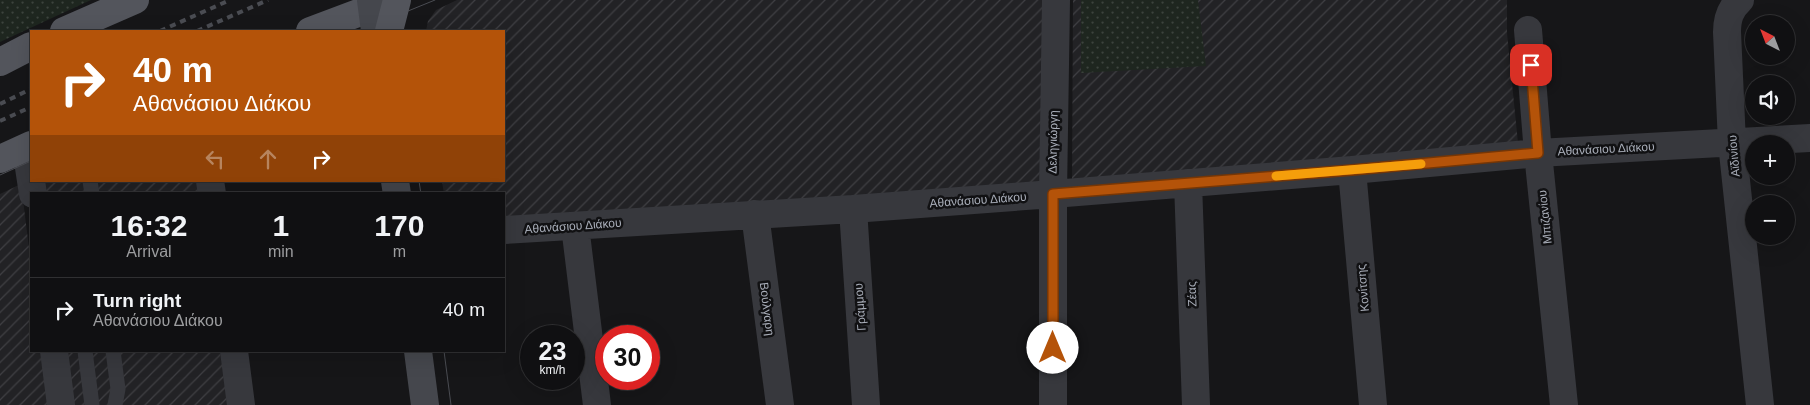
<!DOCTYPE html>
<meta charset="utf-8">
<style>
body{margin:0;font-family:Helvetica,sans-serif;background:#19191b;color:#f1f3f6;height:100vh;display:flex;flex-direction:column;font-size:19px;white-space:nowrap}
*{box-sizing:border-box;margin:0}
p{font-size:16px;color:#9c9d9f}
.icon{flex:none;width:28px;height:28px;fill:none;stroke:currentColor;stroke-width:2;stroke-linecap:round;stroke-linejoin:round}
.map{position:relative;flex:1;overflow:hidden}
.details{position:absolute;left:30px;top:192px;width:475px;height:160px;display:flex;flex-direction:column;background:#101012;border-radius:0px;box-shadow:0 5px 20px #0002,0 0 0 1px #303032}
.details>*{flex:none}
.banner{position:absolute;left:30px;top:30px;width:475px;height:152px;border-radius:0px;box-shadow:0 5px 20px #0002,0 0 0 1px #303032;background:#b45309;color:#fff;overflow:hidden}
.needle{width:32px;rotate:318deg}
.fabs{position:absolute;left:1745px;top:15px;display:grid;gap:10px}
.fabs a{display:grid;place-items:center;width:50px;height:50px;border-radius:50%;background:#101012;box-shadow:0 5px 20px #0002,0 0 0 1px #303032;font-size:25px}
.speed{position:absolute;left:520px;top:325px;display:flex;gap:10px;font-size:25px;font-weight:700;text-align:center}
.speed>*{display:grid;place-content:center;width:65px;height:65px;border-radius:50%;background:#101012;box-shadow:0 5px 20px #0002,0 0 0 1px #303032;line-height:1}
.speed small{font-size:12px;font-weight:400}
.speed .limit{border:8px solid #d22;background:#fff;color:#111}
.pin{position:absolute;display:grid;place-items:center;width:42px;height:42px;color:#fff;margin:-21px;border-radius:10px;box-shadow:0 2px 8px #0006}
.me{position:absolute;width:55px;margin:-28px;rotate:0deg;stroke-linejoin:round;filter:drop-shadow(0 0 4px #0008)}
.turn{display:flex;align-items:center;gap:18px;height:105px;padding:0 20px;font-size:22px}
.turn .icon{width:65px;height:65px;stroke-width:2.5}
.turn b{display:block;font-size:35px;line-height:42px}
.lanes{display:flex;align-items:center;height:48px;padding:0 20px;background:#0003;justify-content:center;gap:25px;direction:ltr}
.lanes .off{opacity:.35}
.eta{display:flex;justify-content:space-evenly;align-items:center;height:85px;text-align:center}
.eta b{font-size:30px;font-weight:700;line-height:35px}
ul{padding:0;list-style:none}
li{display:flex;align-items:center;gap:15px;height:65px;padding:0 20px;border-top:1px solid #303032}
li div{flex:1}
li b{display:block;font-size:19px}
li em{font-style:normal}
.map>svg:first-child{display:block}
.industrial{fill:url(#industrial-furrows)}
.grass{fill:url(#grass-dots)}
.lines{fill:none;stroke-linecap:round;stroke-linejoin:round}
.lane{stroke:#37383d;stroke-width:15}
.street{stroke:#37383d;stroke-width:28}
.secondary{stroke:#45474d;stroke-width:28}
.primary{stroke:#53555c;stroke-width:28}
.tram{stroke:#4a4c52;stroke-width:1}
.rail{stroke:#4a4c52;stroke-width:4;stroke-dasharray:6 5;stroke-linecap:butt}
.secondary-bridge{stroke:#45474d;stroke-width:28}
.primary-bridge{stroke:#53555c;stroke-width:28}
.route-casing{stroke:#753606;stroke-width:12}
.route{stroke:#b45309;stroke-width:9}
.slow{stroke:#f59e0b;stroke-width:9}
.labels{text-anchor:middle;stroke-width:5;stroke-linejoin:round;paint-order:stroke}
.street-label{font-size:12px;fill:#a8adb8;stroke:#111113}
</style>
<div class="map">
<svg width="1810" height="405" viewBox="0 0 1810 405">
<defs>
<pattern id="industrial-furrows" width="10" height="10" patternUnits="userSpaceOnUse" patternTransform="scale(1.25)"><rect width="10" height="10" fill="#222225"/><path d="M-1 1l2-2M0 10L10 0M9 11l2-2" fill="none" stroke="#3f3f43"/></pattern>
<pattern id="grass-dots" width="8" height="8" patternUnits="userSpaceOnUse" patternTransform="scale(1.25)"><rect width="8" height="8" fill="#1e261f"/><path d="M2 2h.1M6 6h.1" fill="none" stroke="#3c433d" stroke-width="1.8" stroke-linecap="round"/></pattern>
</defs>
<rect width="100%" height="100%" fill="#161618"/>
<path class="industrial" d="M457 0H1044L1043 190 504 233V194H444L442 181H504V31H426L428 21 436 10Z
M1073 0H1507V33L1519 153 1072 186Z
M40 181H197L199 194H42Z
M21 184 31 264V351H43L50 405H0V194Z
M64 351H220L228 405H72Z"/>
<path class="grass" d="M0 0H91L0 42Z
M1081 0H1198L1206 66 1081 73Z"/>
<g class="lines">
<path class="lane" d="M90 181 92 194
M85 351 92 405
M113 351 118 389 115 405"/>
<path class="street" d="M1740 0C1730 9 1727 19 1727 32L1732 143 1760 405
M1528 30 1538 153 1564 405
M26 148 33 194
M1352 170 1373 405
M210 181 212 194
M1188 183 1196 405
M853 209 866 405
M755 214 780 405
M575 226 597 405
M504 230 853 209 1053 194 1352 170 1538 153 1810 138
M54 351 61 405
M234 351 241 405
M1053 405V194L1056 0"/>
<path class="secondary" d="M395 181 397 194
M418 351 425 405"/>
<path class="primary" d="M64 31 135 0
M310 31 393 0
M0 62 31 46
M0 159 31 145"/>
<path class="tram" d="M393 0 397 31
M359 31 435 0
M0 175 31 161
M419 181 421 194
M444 351 451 405"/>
<path class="rail" d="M160 31 230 0
M197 31 268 0
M0 104 31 89
M0 121 31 107"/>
<path class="secondary-bridge" d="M371 0 375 31"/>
<path class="primary-bridge" d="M389 31 397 0"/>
</g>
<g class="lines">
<g class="route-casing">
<path id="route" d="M1053 348V194L1352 170 1538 153 1531 65"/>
</g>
<use href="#route" class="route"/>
<path class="slow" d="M1276 176 1421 164"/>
</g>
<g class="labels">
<g class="street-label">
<text transform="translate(1053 142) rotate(-89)" y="4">Δεληγιώργη</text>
<text transform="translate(1606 149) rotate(-3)" y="4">Αθανάσιου Διάκου</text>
<text transform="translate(1734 156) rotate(-95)" y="4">Αϊδινίου</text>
<text transform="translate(978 200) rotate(-4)" y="4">Αθανάσιου Διάκου</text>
<text transform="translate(1545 217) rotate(-96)" y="4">Μπιζανίου</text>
<text transform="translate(573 226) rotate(-4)" y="4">Αθανάσιου Διάκου</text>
<text transform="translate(1363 288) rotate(-95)" y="4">Κονίτσης</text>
<text transform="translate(1192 294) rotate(-92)" y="4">Ζέας</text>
<text transform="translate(860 307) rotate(-94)" y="4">Γράμμου</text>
<text transform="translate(767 309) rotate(83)" y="4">Βούλγαρη</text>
</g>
</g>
</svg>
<div class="fabs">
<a><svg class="needle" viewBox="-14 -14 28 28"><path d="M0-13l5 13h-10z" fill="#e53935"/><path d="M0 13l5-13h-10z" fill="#9c9d9f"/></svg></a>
<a><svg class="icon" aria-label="sound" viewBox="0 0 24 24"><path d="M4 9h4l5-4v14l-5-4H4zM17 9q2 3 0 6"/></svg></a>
<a>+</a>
<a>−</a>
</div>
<div class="speed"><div>23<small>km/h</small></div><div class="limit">30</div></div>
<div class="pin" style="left:1531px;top:65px;background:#d93025"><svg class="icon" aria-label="arrive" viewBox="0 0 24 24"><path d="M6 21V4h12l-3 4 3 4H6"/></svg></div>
<svg class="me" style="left:1053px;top:348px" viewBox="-20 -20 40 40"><circle r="19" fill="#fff"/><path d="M0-13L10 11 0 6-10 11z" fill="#b45309"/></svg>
<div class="banner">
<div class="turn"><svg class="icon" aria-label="right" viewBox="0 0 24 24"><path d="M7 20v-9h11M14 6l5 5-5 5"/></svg><div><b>40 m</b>Αθανάσιου Διάκου</div></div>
<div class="lanes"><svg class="icon off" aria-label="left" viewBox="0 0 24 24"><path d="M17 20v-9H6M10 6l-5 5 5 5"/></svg><svg class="icon off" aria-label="ahead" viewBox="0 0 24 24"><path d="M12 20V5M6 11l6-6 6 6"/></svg><svg class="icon" aria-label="right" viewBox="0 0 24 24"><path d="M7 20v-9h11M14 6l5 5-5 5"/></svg></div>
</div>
<section class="details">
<div class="eta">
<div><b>16:32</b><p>Arrival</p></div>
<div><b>1</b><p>min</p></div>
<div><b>170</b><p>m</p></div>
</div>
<ul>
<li><svg class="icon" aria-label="right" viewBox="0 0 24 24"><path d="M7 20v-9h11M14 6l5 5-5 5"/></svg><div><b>Turn right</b><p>Αθανάσιου Διάκου</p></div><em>40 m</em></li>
</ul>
</section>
</div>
